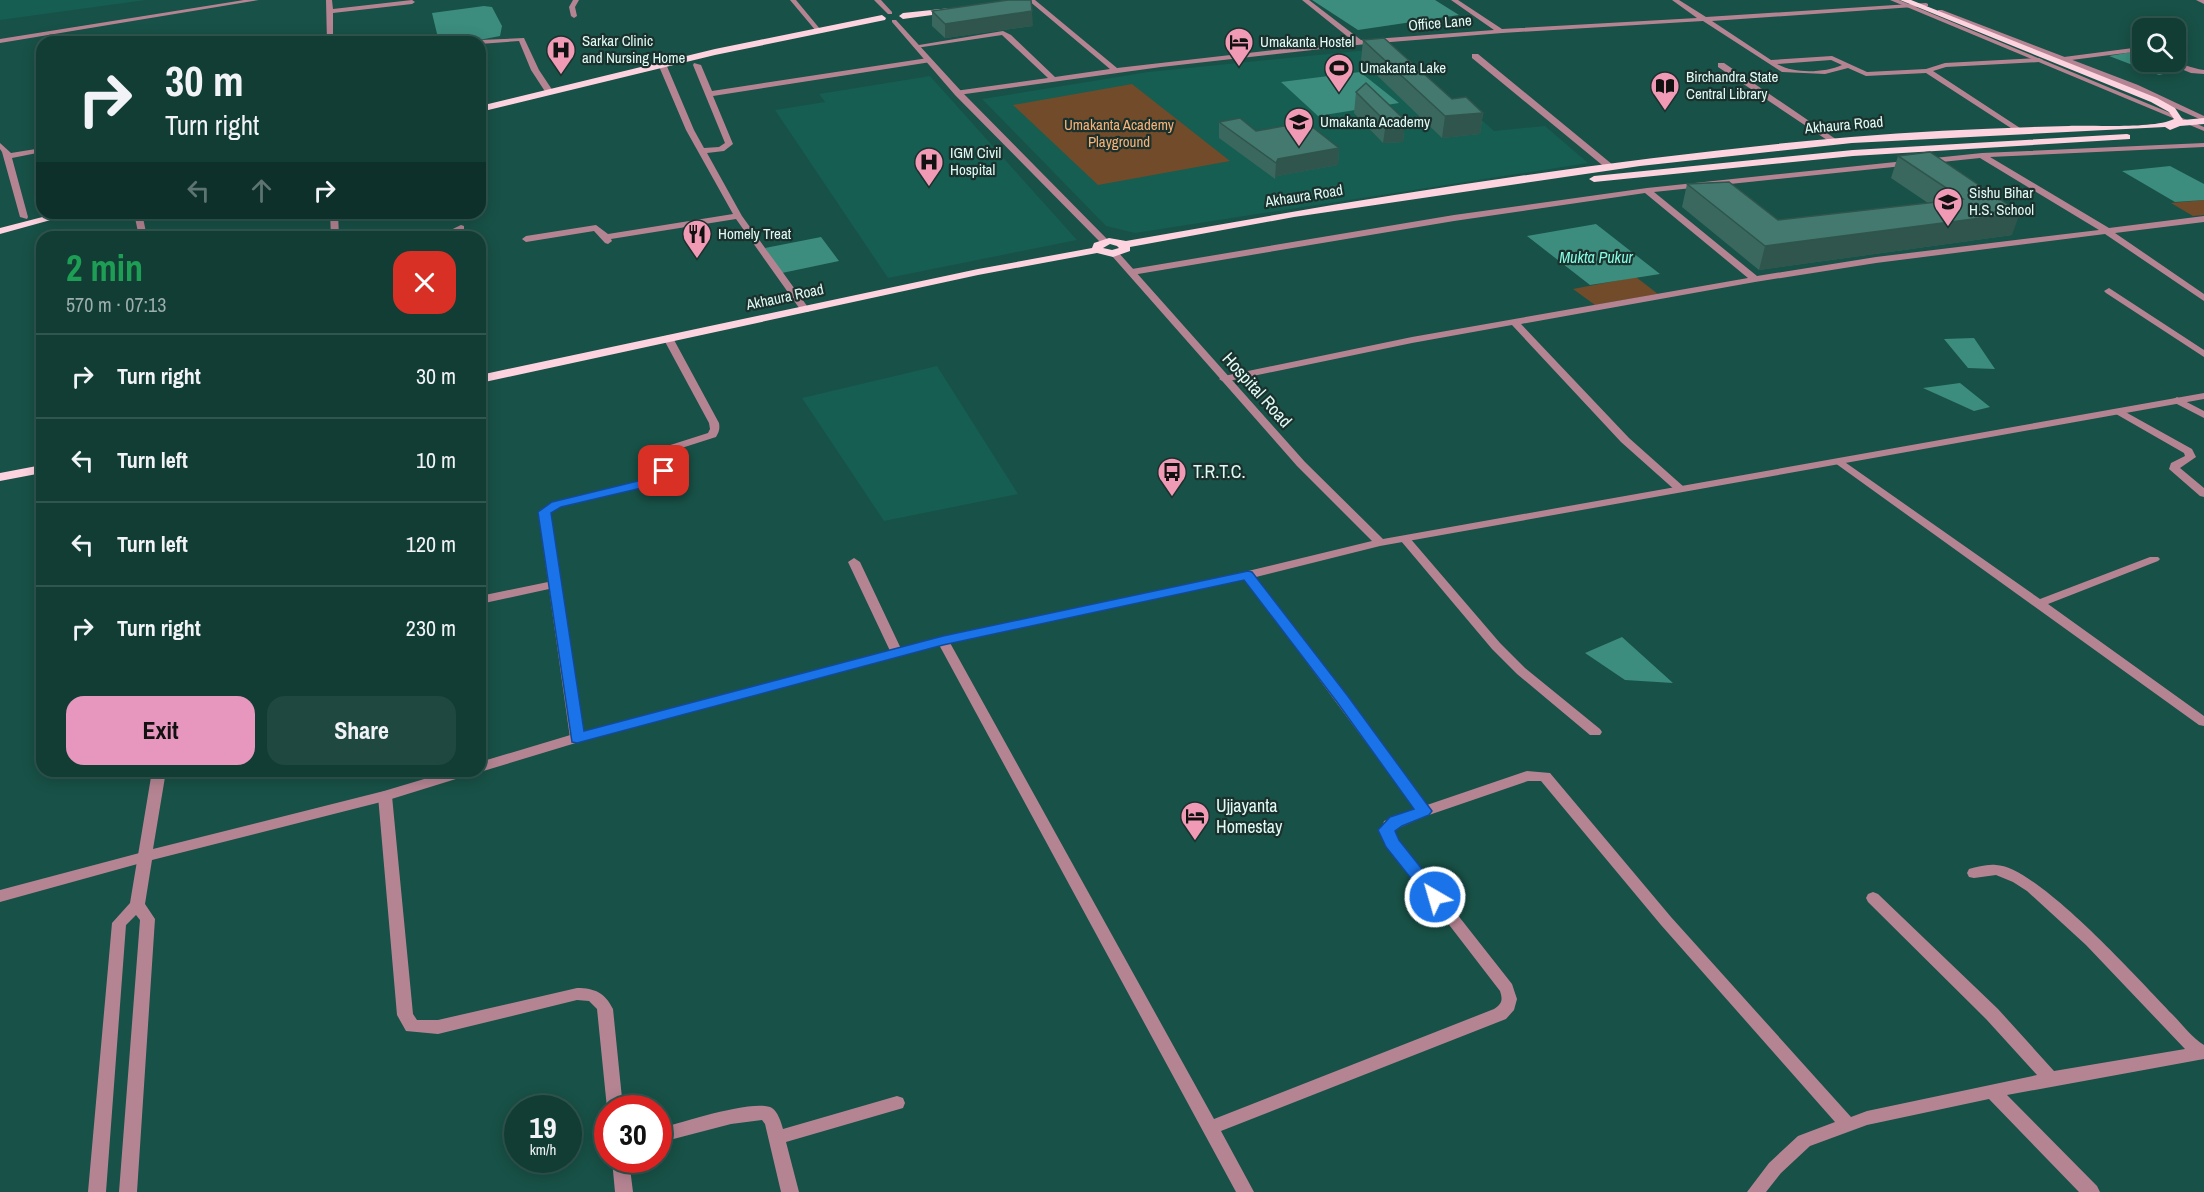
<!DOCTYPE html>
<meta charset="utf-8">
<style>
body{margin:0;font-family:"Archivo Narrow",sans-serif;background:#1f4841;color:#f1f3f6;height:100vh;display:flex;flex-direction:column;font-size:22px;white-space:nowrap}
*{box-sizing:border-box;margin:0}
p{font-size:20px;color:#9caead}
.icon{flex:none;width:33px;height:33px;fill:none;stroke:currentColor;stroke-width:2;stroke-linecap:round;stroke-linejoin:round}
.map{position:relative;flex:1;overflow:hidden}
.sheet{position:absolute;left:36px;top:231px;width:450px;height:546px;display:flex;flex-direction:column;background:#123d35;border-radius:18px;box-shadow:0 3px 15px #0003,0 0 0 2px #315650}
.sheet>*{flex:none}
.top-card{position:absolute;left:36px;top:36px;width:450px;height:183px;border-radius:18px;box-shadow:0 3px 15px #0003,0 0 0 2px #315650;background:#123d35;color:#f1f3f6;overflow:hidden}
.controls{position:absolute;left:2132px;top:18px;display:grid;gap:12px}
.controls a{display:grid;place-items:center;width:54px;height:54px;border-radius:12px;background:#123d35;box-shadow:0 3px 15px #0003,0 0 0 2px #315650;font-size:30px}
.speed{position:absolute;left:504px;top:1095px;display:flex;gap:12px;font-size:30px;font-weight:700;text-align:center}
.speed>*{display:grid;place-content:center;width:78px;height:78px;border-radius:50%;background:#123d35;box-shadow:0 3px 15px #0003,0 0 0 2px #315650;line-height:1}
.speed small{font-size:15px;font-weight:400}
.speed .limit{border:9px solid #d22;background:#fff;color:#111}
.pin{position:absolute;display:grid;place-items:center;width:51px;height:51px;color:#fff;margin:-26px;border-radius:12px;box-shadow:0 3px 9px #0006}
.me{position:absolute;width:66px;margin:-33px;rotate:322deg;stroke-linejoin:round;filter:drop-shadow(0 0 4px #0008)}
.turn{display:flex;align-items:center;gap:21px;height:126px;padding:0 30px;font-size:27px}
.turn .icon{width:78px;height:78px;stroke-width:2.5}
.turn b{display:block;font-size:42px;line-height:51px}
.lanes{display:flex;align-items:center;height:57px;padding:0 30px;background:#0003;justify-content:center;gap:30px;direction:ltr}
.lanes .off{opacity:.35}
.round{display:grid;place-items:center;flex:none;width:63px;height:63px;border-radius:18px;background:#1f4841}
.overview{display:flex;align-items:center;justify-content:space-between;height:102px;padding:0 30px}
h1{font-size:36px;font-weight:800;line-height:45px;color:#1e9e55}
.cta{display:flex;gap:12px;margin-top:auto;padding:12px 30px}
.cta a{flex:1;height:69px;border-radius:18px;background:#e797bd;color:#111;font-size:24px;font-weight:800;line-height:69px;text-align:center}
.cta a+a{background:#1f4841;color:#f1f3f6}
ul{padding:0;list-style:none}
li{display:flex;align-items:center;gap:18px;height:84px;padding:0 30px;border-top:2px solid #315650}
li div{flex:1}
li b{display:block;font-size:22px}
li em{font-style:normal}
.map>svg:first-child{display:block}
.built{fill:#165d52}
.green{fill:#724b2a}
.water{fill:#3c8d7e}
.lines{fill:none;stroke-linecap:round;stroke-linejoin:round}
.minor{fill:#b58492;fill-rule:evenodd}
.tertiary{fill:#b58492;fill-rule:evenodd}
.primary{fill:#fdd3df;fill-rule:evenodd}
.wall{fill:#3a685f}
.shaded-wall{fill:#2f554d}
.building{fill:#43796e;stroke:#2f554d;stroke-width:1.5}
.route{fill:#1a73e8;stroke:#114b97;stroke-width:1.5}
.labels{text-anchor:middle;stroke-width:4.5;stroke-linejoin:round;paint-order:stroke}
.far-street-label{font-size:15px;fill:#e0fbf5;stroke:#1b312d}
.far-poi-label{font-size:15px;fill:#e0fbf5;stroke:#1b312d;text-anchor:start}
.far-park-label{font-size:15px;fill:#f8b176;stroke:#1b312d}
.far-water-label{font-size:16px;font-style:italic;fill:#86fbe4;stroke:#1b312d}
.street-label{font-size:18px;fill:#e0fbf5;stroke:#1b312d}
.poi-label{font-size:18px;fill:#e0fbf5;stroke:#1b312d;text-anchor:start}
</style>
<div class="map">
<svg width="2204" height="1192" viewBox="0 0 2204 1192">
<rect width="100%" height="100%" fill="#185147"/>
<path class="built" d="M0 0H146L0 20Z
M1388 48 1457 113 1473 112 1494 131 1545 126 1588 163 1135 233 1106 226 982 99 1148 72Z
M930 76 1077 240 888 278 775 110 825 102 819 94Z
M937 366 1018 494 884 521 802 398Z"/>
<path class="green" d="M1132 84 1230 161 1098 185 1013 105Z
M2204 200V215L2193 216 2171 203Z
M1636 277 1658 294 1595 305 1573 289Z"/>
<path class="water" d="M1312 0H1435L1459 15 1358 30Z
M484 6 492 7 502 26 500 36 469 42H439L432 13Z
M2137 51 2142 52V62H2165L2184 69 2159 75 2109 56Z
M1360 72 1399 103 1318 116 1281 82Z
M2170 166 2204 184V200L2175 202 2122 171Z
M1596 224 1660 274 1590 285 1527 236Z
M821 237 839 261 782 273 765 248Z
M1974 338 1995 369 1968 368 1944 339Z
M1960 383 1990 407 1974 411 1923 388Z
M1622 637 1673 683 1625 680 1585 653Z"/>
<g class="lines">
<path class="minor" d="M326 0H332L333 9 412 0 415 2 412 4 333 13V42H327Z
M573 0H579L575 7 577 16 574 18 571 16 569 7Z
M790 0H796L820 29V31H816Z
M1028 0H1035L1117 68 1353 41 1302 0H1309L1361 40 1494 30 1451 0H1458L1502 29 1697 18 1672 0H1679L1706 17 1926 3 1928 4V6L1712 21 1771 60 1832 56 1867 72 1926 69 1945 63 2039 58 2043 60 2039 62 1946 67 1933 71 2020 128 2021 130 2017 132 1926 73 1866 76 1848 68 1825 74 1782 72 1703 21 1502 33 1366 44 1161 67 958 95H955V91L1048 78 1002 35 916 48 913 46 1003 31 1011 35 1055 77 1110 69ZM1831 60 1842 65C1824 73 1794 74 1777 64Z
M2196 0H2204V4Z
M524 38 539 70 553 91 552 93H546L531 70 519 41 480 44V42H477L480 40Z
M2133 48 2142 50V54L2133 52 2064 61 2060 59 2064 57Z
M1472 54H1478L1613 165V169H1607L1472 58Z
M928 58H931V62L713 96 733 144 724 151 707 153 742 216 810 310 808 312H802L736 219 611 239 612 241 608 244 605 243 594 231 526 242 522 239 526 236 596 225 608 234 733 214 686 130 658 64 659 62 666 64 694 130 704 148 719 147 725 143 693 65 694 63 701 65 712 91Z
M2164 62C2178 61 2190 68 2204 70V74L2191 73Z
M1718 63H1724L1840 142 1833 144 1718 67Z
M0 143 11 153 42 148V152L12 158 28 217 27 219 20 217 2 152 0 149Z
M2204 143V147L1990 157 2109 228 2204 216V222L2115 233 2204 294V301L2105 234 1876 263 1755 282 1521 324 1629 438 1684 487 1686 489 1680 492 1676 491 1621 442 1512 325 1412 343 1224 382 1219 379 1224 376 1412 337 1748 278 1645 193 1454 221 1132 275 1127 272 1132 269 1454 215 1647 188 1982 153ZM1980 158 2099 230 1876 257 1757 276 1654 192Z
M134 213H142L147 237H139Z
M330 213H338L339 237H331Z
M461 225 464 226V230L447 237H436Z
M2109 288 2204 350V357L2106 293 2104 291Z
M668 335 673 338 719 423C720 429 719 432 716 437L669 452V471L660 482 561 506 550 513 584 738 582 741H572L570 738 549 589 480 604V596L548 582 538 512 553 502 652 478 659 471 658 454 661 448 708 433 710 429 709 423 663 338Z
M2177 397 2204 411V418L2173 402 2172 400Z
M2120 409 2192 449 2196 457 2180 468 2204 488V497L2200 496 2169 469 2171 463 2185 456 2184 453 2116 414 2115 412 2116 410Z
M1839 458 2040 599 2150 557H2158L2160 559 2158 561 2048 604 2204 716V726L2199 725 1835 463 1834 461Z
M1405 536 1409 537 1500 643 1525 668 1600 729 1602 732 1600 735H1590L1517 674 1492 649 1401 541 1399 539Z
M854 558 860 562 903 653 901 656H893L891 653 848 562Z
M1248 571 1252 572 1427 805 1527 771 1550 773 1671 917 1851 1117 1867 1111 2037 1075 1986 1019 1868 902 1866 898 1868 894 1873 892 1878 894 1998 1009 2054 1071 2185 1049 2086 945 2027 891 2013 882 1996 875 1974 878 1969 877 1967 873 1969 869C1977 867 1987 864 1996 865 2037 866 2140 981 2172 1014 2182 1024 2192 1038 2204 1045V1059L2007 1095 2097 1186 2100 1192H2079L1989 1099 1867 1125 1810 1146 1781 1173 1766 1192H1747L1769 1163 1798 1136 1835 1122 1661 925 1541 781H1528L1429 815 1394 830V834L1512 984 1517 999 1514 1010 1506 1019 1221 1131 1254 1192H1236L937 641 943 637 949 641 1214 1119 1494 1009C1502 1004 1503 1000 1500 991L1380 835 1384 821 1415 809 1244 578 1242 575Z
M385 791 390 793 392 796 413 1014 417 1020H438L577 988C595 988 605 993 613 1009L623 1108 608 1110 607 1108 597 1009 589 1001 577 1000 438 1034 406 1031 397 1015 378 796 380 793Z
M147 851 152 852 154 856 152 860 0 902V890Z
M897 1096 903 1098 905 1103 903 1108 786 1142 799 1192H781L765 1124 762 1120 731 1124 658 1143V1129C680 1123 755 1098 772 1108 778 1112 781 1122 783 1129Z
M612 1160H629L633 1192H615Z"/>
<path class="tertiary" d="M244 0H259L0 43V39Z
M874 0H881L892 12V14H888Z
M1890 0H1899L2204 127V131Z
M1938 10H1942L2138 85 2204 116V121L2132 89 1938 12Z
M892 20H896L961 91 1108 240V244H1102L955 95 892 22Z
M1115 251 1118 252 1305 462 1383 539 2204 393V399L1380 546 1248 579 943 645 579 742 480 772 478 771H480V762L577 733 943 637 1248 571 1372 541 1297 466 1112 256 1111 254Z
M152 771H166L153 849 384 791 451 771H474L472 774 385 801 152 860 145 904 155 919 137 1192H119L140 920 136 915 126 925 106 1192H88L112 923 130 903Z"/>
<path class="primary" d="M1900 0H1911L2157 98 2175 108 2183 120 2204 118V124L2180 126 2170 130 2165 127 1852 143 1640 166 1294 217 1130 247V251L1113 257 1097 253 978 275 480 383V375L978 269 1092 248 1094 243 1109 238 1126 241C1366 198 1608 158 1851 137 1924 131 1997 128 2069 126 2094 125 2154 129 2174 119L2169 112 2151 102ZM1110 244 1117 246 1119 248 1112 250 1103 248Z
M951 8H954V12L903 19 899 16 903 13Z
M882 15 886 18 885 20 715 55 480 112V106L715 49Z
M2127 134 2130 135V139L1853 156 1594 182 1589 179 1594 176 1853 150Z
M58 213H76L0 234V228Z
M42 465V473L0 481V473Z"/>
</g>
<path class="wall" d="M932 11 1033 26 945 38 932 26Z
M1363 40 1452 99 1483 113 1480 134 1442 138 1361 60Z
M1356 92 1405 120 1403 142 1383 143 1354 113Z
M1219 122 1256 131 1339 148 1338 165 1277 176 1275 179 1219 138Z
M1930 152 2012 235 1759 270 1682 207 1687 184 1778 220 1928 203 1891 178 1898 156Z"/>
<path class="shaded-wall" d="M1032 11 1033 26 945 38V24Z
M1483 113 1480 134 1442 138 1445 116Z
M1405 120 1403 142 1383 143 1386 122Z
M1339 148 1338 165 1277 176 1275 179 1276 163 1278 159Z
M2020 213 2012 235 1759 270 1765 246Z"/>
<path class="building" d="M1008 0H1031L1032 11 945 24 932 11Z
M1384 38 1452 99 1466 97 1483 113 1445 116 1363 40Z
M1366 83 1405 120 1386 122 1356 92Z
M1240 118 1256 131 1306 122 1339 148 1278 159 1276 163 1219 122Z
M1930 152 2020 213 1765 246 1687 184 1729 182 1778 220 1963 199 1898 156Z"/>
<path class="route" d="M664 467 671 471 664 480 650 486 561 507 551 513 584 731 943 636 1248 571 1252 572 1347 695 1429 807 1432 811 1429 815 1402 826 1395 831 1399 840 1441 893 1443 897 1441 901 1435 903 1429 901 1386 847 1378 830 1390 817 1414 809 1337 702 1244 580 943 645 577 743 572 742 538 512 552 502 642 480 655 475 660 468Z"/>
<defs>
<g id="hotel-pin" transform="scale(1.5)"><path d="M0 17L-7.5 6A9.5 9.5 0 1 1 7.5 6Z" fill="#f09ab5" stroke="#1b312d"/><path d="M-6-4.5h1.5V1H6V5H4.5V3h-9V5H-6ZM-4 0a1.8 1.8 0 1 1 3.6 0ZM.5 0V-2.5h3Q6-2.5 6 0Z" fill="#111"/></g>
<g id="hospital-pin" transform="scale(1.5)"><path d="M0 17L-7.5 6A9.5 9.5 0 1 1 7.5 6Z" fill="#f09ab5" stroke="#1b312d"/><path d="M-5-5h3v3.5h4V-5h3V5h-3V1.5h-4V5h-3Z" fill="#111"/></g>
<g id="stadium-pin" transform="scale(1.5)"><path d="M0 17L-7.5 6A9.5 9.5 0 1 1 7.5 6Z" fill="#f09ab5" stroke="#1b312d"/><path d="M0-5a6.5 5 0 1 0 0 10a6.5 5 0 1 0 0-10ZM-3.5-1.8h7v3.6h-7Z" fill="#111"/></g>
<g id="library-pin" transform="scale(1.5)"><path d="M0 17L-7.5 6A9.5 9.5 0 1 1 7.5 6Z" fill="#f09ab5" stroke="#1b312d"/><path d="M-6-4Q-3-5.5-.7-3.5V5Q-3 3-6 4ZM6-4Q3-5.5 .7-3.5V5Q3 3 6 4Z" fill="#111"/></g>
<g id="school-pin" transform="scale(1.5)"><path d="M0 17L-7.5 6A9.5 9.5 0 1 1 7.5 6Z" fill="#f09ab5" stroke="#1b312d"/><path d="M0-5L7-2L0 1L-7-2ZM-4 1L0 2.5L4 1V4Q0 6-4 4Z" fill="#111"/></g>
<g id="restaurant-pin" transform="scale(1.5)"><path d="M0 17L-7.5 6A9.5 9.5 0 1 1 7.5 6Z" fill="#f09ab5" stroke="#1b312d"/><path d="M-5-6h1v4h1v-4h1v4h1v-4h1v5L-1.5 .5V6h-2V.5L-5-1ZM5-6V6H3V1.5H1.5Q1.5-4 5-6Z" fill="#111"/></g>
<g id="bus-pin" transform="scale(1.5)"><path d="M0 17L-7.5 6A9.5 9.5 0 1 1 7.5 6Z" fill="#f09ab5" stroke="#1b312d"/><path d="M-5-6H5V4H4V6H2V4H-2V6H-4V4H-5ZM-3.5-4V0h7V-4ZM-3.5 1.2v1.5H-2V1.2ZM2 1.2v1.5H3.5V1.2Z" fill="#111"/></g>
</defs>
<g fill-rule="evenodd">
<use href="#hotel-pin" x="1239" y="42"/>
<use href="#hospital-pin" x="561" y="50"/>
<use href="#stadium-pin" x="1339" y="68"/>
<use href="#library-pin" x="1665" y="86"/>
<use href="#school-pin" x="1299" y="122"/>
<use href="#hospital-pin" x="929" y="162"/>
<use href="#school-pin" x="1948" y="202"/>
<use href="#restaurant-pin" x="697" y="234"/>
<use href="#bus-pin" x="1172" y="472"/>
<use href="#hotel-pin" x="1195" y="816"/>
</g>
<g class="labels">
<g class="far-street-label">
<text transform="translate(1440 23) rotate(-5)" y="5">Office Lane</text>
<text transform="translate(1844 125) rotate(-5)" y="5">Akhaura Road</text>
<text transform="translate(1304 196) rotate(-9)" y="5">Akhaura Road</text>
<text transform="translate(785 297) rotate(-12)" y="5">Akhaura Road</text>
</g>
<g class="far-poi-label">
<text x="582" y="46">Sarkar Clinic<tspan x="582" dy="17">and Nursing Home</tspan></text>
<text x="1260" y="47">Umakanta Hostel</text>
<text x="1360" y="73">Umakanta Lake</text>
<text x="1686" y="82">Birchandra State<tspan x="1686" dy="17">Central Library</tspan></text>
<text x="1320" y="127">Umakanta Academy</text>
<text x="950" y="158">IGM Civil<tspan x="950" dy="17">Hospital</tspan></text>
<text x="1969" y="198">Sishu Bihar<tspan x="1969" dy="17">H.S. School</tspan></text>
<text x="718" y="239">Homely Treat</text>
</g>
<g class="far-park-label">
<text x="1119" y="130">Umakanta Academy<tspan x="1119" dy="17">Playground</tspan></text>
</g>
<g class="far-water-label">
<text x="1596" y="263">Mukta Pukur</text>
</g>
<g class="street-label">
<text transform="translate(1257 390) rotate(48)" y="6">Hospital Road</text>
</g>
<g class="poi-label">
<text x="1193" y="478">T.R.T.C.</text>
<text x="1216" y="812">Ujjayanta<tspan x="1216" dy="21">Homestay</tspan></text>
</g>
</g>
</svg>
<div class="controls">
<a><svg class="icon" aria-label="search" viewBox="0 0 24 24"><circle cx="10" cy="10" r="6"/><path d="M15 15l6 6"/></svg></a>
</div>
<div class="speed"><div>19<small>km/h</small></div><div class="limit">30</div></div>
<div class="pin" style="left:664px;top:471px;background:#d93025"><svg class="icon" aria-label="arrive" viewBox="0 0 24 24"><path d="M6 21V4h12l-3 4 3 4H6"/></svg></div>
<svg class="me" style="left:1435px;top:897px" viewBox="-20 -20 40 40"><circle r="17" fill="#1a73e8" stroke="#fff" stroke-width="3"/><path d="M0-11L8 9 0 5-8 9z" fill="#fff"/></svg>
<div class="top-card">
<div class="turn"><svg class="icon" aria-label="right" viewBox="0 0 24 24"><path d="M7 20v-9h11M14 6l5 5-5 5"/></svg><div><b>30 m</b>Turn right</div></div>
<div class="lanes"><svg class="icon off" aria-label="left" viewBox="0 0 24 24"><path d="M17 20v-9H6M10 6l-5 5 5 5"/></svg><svg class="icon off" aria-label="ahead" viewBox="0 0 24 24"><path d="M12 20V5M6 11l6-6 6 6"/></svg><svg class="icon" aria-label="right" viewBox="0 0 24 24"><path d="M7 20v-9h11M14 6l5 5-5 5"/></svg></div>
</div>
<section class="sheet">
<div class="overview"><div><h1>2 min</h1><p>570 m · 07:13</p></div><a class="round" style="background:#d93025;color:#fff"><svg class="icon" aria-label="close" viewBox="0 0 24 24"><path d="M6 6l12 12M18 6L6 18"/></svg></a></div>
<ul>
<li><svg class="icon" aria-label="right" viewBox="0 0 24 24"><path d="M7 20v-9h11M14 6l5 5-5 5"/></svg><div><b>Turn right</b></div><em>30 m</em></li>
<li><svg class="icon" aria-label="left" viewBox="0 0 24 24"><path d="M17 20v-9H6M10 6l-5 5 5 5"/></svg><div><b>Turn left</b></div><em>10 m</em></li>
<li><svg class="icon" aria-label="left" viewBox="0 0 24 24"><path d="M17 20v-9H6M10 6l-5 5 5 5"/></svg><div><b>Turn left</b></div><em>120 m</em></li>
<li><svg class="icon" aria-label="right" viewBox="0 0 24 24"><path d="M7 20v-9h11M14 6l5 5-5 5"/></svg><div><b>Turn right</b></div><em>230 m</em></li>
</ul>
<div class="cta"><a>Exit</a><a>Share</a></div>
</section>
</div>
